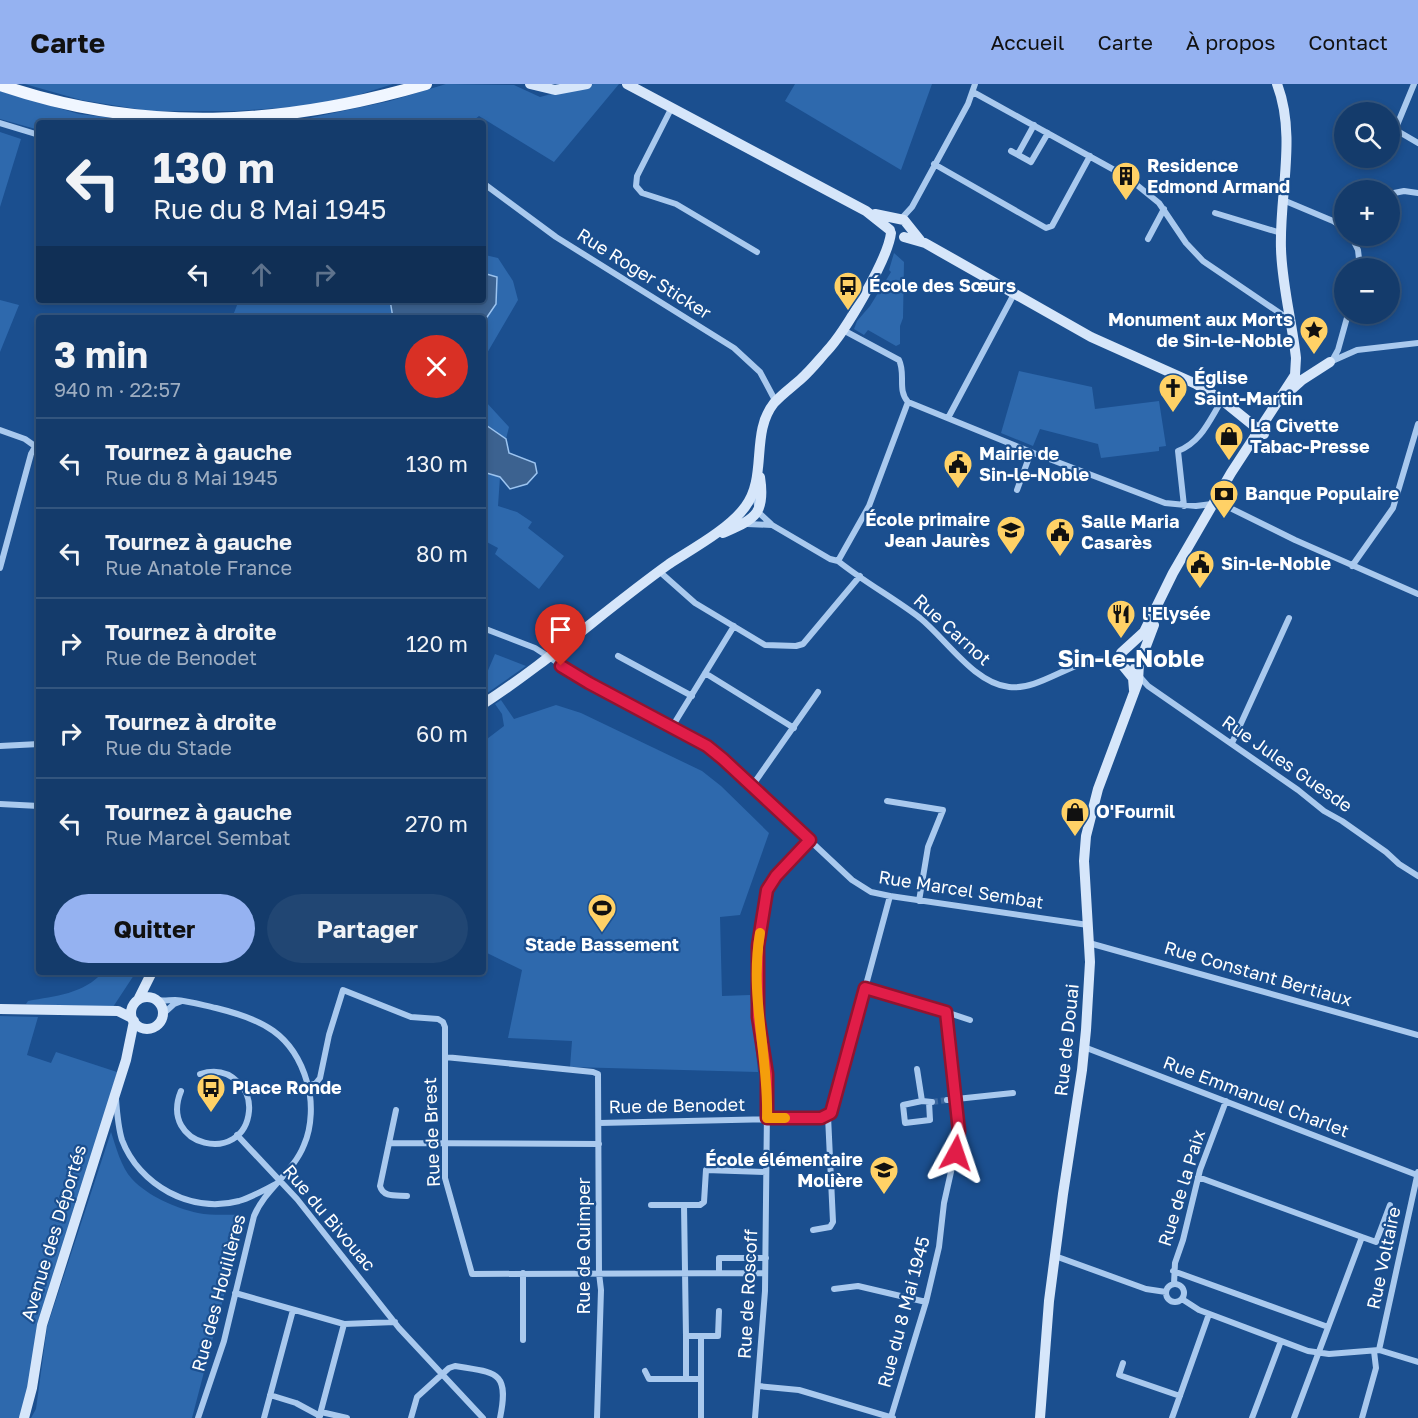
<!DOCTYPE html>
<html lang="fr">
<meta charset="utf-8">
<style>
body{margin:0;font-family:"Golos Text",sans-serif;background:#214673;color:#f1f3f6;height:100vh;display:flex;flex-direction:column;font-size:22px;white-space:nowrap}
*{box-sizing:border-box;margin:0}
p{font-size:20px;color:#9dadc1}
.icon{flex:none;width:33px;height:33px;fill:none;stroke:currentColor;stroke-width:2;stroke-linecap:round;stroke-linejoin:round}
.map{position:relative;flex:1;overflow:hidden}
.details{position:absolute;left:36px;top:231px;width:450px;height:660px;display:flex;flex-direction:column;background:#143b6b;border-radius:6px;box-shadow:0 3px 9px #0003,0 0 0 2px #33557e}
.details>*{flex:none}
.hud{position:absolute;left:36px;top:36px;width:450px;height:183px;border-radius:6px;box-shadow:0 3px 9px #0003,0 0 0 2px #33557e;background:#143b6b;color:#f1f3f6;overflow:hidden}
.tools{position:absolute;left:1334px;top:18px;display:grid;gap:12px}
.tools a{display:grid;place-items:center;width:66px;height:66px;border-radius:50%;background:#143b6b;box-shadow:0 3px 9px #0003,0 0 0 2px #33557e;font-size:30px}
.pin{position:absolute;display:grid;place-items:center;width:51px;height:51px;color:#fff;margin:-62px -26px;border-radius:50% 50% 50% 0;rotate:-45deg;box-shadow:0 0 6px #0007}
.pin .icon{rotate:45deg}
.me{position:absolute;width:66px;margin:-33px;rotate:5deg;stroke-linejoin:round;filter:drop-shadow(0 0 4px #0008)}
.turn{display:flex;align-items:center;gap:21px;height:126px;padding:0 18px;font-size:27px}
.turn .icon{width:78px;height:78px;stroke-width:2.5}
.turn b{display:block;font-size:42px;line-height:51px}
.lanes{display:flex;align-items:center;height:57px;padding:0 18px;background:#0003;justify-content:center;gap:30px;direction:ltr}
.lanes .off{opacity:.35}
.round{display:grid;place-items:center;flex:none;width:63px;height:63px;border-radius:32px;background:#214673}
.overview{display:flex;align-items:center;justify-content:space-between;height:102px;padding:0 18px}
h1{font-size:36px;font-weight:700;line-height:45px}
.action{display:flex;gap:12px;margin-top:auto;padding:12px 18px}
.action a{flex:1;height:69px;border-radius:36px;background:#95b2f1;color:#111;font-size:24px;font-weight:700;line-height:69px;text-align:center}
.action a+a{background:#214673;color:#f1f3f6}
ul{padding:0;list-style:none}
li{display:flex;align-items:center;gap:18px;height:90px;padding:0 18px;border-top:2px solid #33557e}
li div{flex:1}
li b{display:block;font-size:22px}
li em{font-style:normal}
header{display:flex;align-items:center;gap:36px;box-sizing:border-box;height:84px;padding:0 30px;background:#95b2f1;color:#111}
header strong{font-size:28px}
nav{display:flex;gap:33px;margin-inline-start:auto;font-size:21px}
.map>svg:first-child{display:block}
.green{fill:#2e69ad}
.water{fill:#3c6290;stroke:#9cc4f0;stroke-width:1.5}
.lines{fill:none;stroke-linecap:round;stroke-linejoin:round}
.street-tunnel{stroke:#3d69a0;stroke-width:6;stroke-dasharray:6 3;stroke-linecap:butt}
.street{stroke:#a9c9ee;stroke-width:6}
.secondary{stroke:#d6e6fa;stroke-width:10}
.primary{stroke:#f0f6ff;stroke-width:12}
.route-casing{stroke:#92132f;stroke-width:15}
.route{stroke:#e11d48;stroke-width:10}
.slow{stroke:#f59e0b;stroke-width:10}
.labels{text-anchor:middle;stroke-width:4.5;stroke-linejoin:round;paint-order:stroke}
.poi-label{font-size:18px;font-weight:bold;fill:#fff;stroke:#1b4f8f;text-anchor:start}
.street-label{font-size:18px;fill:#fff;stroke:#1b4f8f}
.district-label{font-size:24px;font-weight:bold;fill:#fff;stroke:#1b4f8f}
</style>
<header>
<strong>Carte</strong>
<nav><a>Accueil</a><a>Carte</a><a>À propos</a><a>Contact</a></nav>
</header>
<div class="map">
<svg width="1418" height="1334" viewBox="0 0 1418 1334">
<rect width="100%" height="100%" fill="#1b4f8f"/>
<path class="green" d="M25 0H393L355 12 307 22 236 27H149L81 16Z
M446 0 514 1 540 13 589 0H619L554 78 479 32 470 39H286L390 17Z
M795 0H932L901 86 785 17Z
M0 7 79 30 155 39H39V46L0 35Z
M0 48 21 55 0 123Z
M894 169 904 178 903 234 900 242V260L896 262 868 246 864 251 854 245 857 237 870 222 891 188 889 186Z
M485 171 498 174 513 197 518 216 483 276V239L496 220 497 194 483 189V172Z
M0 216 19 221 0 268Z
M239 216H390L393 234H232Z
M1019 287 1092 303 1095 325 1159 317 1166 362 1159 363V367L1101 374 1098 360 1040 345 1033 362 1001 349Z
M483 318H486L509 343 506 355 483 339Z
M483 388 500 393 498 422 517 428 532 438 528 444 564 472 539 505 495 470 498 464 483 456Z
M495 570 526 582 483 612V598Z
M501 616 514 635 556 621 581 629 702 687 721 702 769 749 740 831 720 833 722 912 750 911 758 988 570 983 572 957 508 954 522 886 483 867V652L487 655 504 642 502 630 495 620Z
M103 888H136L113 923 26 920 28 917C55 912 84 910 103 888Z
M0 932 38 933 27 971 51 979 56 968 117 988 20 1334H0Z
M111 1048C116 1063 121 1083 132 1095 148 1112 175 1124 198 1129 213 1132 230 1130 245 1131L192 1334H31L36 1325 47 1243Z"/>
<path class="water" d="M483 189 497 193 496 220 483 239V234H393L390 216H483Z
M483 339 506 355 509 369 535 379 537 389 527 400 510 405 500 393 483 388Z"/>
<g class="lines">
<path class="street-tunnel" d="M932 1018 947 1016"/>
<path class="street" d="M973 8 1127 93 1159 119 1186 159 1203 177 1290 236
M672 23 637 92 636 102 642 109 676 120 757 168
M1358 27 1362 28
M0 39 39 51
M1389 42 1418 59
M1395 46 1414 0
M1011 67 1031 78 1048 49
M1018 70 1034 41
M934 80 1046 144 1052 142 1090 72
M483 99 556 153 734 264 760 288 776 318
M1389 110 1404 107 1418 109
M1283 116 1333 137 1344 144
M1215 129 1281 149
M901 135 912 123 968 20 975 0
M1351 152 1358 166 1360 184
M1148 155 1164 125
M843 246 899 276C906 290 897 306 908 318L1031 368 1017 406
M1333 275 1338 266 1348 230
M1330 278 1357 266 1418 259
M948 334 1014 210
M0 346 25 355 39 365
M1031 368 1165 419 1196 422 1220 419 1295 456 1418 510
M755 408 758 428 771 440
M1184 422 1178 367C1201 358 1209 337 1222 316
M747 440 772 441 830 475 838 477C864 498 894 514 920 534 947 556 974 599 1009 603 1045 608 1089 560 1121 580
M838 477 869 422 908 318
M1352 482 1393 424 1418 340
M0 484 31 370 35 363
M660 488 695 519 765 561 796 562 803 560 860 492
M483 544 535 564 589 599 707 662 723 675 852 796 871 808 890 812 1088 841
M618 572 692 612
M705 589 794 644
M1140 593 1148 602 1298 706 1324 727 1342 737 1386 768 1399 780 1418 792
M672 643 734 542
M1232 659 1289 534
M0 662 39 660
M752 702 818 608
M887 717 943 726 928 763 919 817
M0 720 39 722
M1089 859 1418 951
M865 904 946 928 959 1052 944 1119 939 1163 926 1218 891 1333
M156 916C163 917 169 916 175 916 189 917 202 921 216 924 261 935 293 949 307 998 313 1017 312 1043 304 1061 293 1089 265 1105 254 1132L224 1257 198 1334
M946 928 970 936
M163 930 174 920 182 917
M1084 963 1417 1091
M445 973 593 988 598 990 599 1189 601 1206 597 1334
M917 985 922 1017
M308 1002 316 999 320 994 329 951 343 906 411 933 438 935 443 938 445 943V1094L472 1190 764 1189
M181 1007C158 1063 244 1082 249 1027 250 1016 246 1005 238 998 227 987 213 986 200 990
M116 1015C117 1029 118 1043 122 1056 139 1101 191 1130 239 1117 252 1113 264 1106 276 1100
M947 1016 1013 1009
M929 1018 930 1036 905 1039 903 1021 922 1017 932 1018
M396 1026 380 1102C383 1114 397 1111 407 1112
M599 1039 821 1034 828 1032
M237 1051 297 1115 399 1244 483 1334
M389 1059 599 1060
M1198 1093 1362 1153 1294 1334
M651 1121H684
M813 1146 830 1143 833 1138 828 1032 833 1023 890 812
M1362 1153 1376 1158 1390 1121
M1055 1172 1146 1205 1166 1208
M1173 1187 1328 1243
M719 1189V1174H766
M1166 1209a9 9 0 1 1 18 0a9 9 0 1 1-18 0Z
M1174 1200 1175 1179 1183 1156 1200 1086 1226 1017
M834 1205 858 1202 926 1218
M235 1209 344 1240 395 1238
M1182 1215 1199 1226 1308 1267 1329 1270 1379 1266 1418 1278
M686 1252V1295
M701 1252H718L719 1227
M523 1256V1189
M1379 1266 1418 1088
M1123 1279 1119 1291 1180 1312
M645 1287 649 1295H700
M758 1302 799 1306 893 1334
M270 1311 296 1319 320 1332
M321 1328 347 1334
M264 1334 293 1226
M319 1334 344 1240
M411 1334 417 1313 449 1284 455 1282C495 1289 510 1286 500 1334
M701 1334V1252H686L684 1121H700L704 1118 706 1086 766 1088
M755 1334 765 1207 767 1026V990L758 933 757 868 767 806 776 792 810 756
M1172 1334 1209 1230
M1252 1334 1281 1257
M1362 1334 1376 1284 1374 1267"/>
<path class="secondary" d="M530 0 555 6 587 0
M627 0 866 127 890 146
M875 130 904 136 920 156
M904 153 925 159 1091 253 1196 300 1222 316 1264 350
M1292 305 1302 296 1330 278
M723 449C754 435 766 431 760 393
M1135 584 1140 578 1154 541
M1134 606 1133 594 1120 578 1121 569 1144 548 1173 489 1231 389 1295 291 1296 274C1292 238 1282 201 1281 165 1279 111 1297 52 1277 0
M483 620C548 578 606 525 669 480 692 465 729 445 745 423 768 393 750 349 774 319 782 310 792 303 801 295 810 287 818 277 826 268 845 248 888 175 891 149
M131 929a16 16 0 1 1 32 0a16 16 0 1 1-32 0Z
M138 916 152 888
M0 925 118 927 132 934
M24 1334 32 1304 42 1241 126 976 134 937
M1040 1334 1049 1217 1063 1110 1082 986 1086 946 1090 878 1084 777 1086 752 1098 705 1138 598 1139 579"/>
<path class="primary" d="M0 1C144 50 282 42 426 0"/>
</g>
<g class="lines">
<g class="route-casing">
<path id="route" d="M561 582 589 599 707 662 723 675 810 756 776 792 767 806 758 862V933L767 990V1034H821L831 1029 865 904 946 928 959 1047 956 1069"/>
</g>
<use href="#route" class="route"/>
<path class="slow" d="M760 849C749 913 769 972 767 1034H785"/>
</g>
<defs>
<g id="building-pin" transform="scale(1.5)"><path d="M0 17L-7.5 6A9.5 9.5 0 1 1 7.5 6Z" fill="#ffd166" stroke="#1b4f8f"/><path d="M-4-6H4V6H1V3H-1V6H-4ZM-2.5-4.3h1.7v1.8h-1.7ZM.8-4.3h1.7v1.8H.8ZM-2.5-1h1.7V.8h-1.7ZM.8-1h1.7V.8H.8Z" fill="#111"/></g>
<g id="bus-pin" transform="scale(1.5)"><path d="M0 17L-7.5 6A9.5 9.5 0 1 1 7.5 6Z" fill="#ffd166" stroke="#1b4f8f"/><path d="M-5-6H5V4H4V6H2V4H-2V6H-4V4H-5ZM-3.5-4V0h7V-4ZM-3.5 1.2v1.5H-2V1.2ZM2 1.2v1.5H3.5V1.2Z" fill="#111"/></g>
<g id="sight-pin" transform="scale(1.5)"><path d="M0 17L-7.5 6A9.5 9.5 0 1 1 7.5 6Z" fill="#ffd166" stroke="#1b4f8f"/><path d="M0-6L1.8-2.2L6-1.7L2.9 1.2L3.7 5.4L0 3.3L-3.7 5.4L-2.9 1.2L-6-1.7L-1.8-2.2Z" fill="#111"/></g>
<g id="church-pin" transform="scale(1.5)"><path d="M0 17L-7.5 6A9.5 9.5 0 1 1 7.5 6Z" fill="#ffd166" stroke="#1b4f8f"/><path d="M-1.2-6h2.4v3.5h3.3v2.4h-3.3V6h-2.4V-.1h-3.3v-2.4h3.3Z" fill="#111"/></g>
<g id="shop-pin" transform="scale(1.5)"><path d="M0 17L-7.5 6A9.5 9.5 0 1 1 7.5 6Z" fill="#ffd166" stroke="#1b4f8f"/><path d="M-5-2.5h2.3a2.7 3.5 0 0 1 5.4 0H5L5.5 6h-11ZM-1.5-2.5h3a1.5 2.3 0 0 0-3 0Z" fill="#111"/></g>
<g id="civic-pin" transform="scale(1.5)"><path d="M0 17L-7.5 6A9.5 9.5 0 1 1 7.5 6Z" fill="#ffd166" stroke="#1b4f8f"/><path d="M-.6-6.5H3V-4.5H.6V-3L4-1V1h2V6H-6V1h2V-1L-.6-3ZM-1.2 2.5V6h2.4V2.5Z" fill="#111"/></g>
<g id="bank-pin" transform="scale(1.5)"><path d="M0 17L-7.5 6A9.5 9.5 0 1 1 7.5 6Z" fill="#ffd166" stroke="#1b4f8f"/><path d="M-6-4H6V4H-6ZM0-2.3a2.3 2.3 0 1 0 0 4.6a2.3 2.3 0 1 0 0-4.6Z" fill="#111"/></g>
<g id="school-pin" transform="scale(1.5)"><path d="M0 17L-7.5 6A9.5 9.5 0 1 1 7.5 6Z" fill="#ffd166" stroke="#1b4f8f"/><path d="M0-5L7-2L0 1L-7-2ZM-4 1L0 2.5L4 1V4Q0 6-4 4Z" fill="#111"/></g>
<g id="restaurant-pin" transform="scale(1.5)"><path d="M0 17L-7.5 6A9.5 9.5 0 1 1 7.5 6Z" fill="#ffd166" stroke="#1b4f8f"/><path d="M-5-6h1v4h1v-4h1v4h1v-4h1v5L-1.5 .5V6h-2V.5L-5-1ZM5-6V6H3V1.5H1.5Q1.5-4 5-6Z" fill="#111"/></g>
<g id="stadium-pin" transform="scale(1.5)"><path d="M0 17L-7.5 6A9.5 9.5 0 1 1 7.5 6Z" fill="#ffd166" stroke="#1b4f8f"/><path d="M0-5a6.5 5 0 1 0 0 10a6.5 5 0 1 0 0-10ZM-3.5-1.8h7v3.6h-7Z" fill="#111"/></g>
</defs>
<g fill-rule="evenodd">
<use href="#building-pin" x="1126" y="92"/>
<use href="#bus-pin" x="848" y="202"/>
<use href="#sight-pin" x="1314" y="246"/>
<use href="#church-pin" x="1173" y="304"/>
<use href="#shop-pin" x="1229" y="352"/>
<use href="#civic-pin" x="958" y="380"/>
<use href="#bank-pin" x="1224" y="410"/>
<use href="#school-pin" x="1011" y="446"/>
<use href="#civic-pin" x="1060" y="448"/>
<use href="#civic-pin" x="1200" y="480"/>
<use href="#restaurant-pin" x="1121" y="530"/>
<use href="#shop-pin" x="1075" y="728"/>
<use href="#stadium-pin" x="602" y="824"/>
<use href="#bus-pin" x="211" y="1004"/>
<use href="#school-pin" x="884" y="1086"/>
</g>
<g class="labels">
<g class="poi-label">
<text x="1147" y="88">Residence<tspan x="1147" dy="21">Edmond Armand</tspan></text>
<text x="869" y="208">École des Sœurs</text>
<text x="1293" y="242" text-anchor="end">Monument aux Morts<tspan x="1293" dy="21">de Sin-le-Noble</tspan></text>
<text x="1194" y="300">Église<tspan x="1194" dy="21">Saint-Martin</tspan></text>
<text x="1250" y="348">La Civette<tspan x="1250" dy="21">Tabac-Presse</tspan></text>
<text x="979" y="376">Mairie de<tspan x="979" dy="21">Sin-le-Noble</tspan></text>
<text x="1245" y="416">Banque Populaire</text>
<text x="990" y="442" text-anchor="end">École primaire<tspan x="990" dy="21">Jean Jaurès</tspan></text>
<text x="1081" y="444">Salle Maria<tspan x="1081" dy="21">Casarès</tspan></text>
<text x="1221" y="486">Sin-le-Noble</text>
<text x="1142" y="536">l'Elysée</text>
<text x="1096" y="734">O'Fournil</text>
<text x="602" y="867" text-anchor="middle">Stade Bassement</text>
<text x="232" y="1010">Place Ronde</text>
<text x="863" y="1082" text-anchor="end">École élémentaire<tspan x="863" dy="21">Molière</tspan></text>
</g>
<g class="street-label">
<text transform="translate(644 190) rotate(32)" y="6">Rue Roger Sticker</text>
<text transform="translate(952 546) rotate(42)" y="6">Rue Carnot</text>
<text transform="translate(1287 680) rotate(35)" y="6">Rue Jules Guesde</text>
<text transform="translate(961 806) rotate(9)" y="6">Rue Marcel Sembat</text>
<text transform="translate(1258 890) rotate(16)" y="6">Rue Constant Bertiaux</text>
<text transform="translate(1067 956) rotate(-84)" y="6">Rue de Douai</text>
<text transform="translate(1256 1013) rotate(21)" y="6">Rue Emmanuel Charlet</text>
<text transform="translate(677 1022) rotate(-1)" y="6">Rue de Benodet</text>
<text transform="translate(432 1048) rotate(-92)" y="6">Rue de Brest</text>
<text transform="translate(1182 1104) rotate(-73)" y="6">Rue de la Paix</text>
<text transform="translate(329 1134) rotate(50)" y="6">Rue du Bivouac</text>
<text transform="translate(54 1149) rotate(-73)" y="6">Avenue des Déportés</text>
<text transform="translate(584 1162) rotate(-90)" y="6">Rue de Quimper</text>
<text transform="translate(1384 1174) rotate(-78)" y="6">Rue Voltaire</text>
<text transform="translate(219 1209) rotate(-75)" y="6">Rue des Houillères</text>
<text transform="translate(748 1210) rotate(-87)" y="6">Rue de Roscoff</text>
<text transform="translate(904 1228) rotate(-75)" y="6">Rue du 8 Mai 1945</text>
</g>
<g class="district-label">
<text x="1131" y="583">Sin-le-Noble</text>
</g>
</g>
</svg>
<div class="tools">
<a><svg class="icon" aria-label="search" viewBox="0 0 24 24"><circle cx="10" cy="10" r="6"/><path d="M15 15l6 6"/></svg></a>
<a>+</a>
<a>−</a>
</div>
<div class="pin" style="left:561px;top:582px;background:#d93025"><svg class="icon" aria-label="arrive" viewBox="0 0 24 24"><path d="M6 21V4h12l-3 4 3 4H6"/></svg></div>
<svg class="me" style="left:956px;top:1069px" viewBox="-20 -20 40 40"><path d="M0-17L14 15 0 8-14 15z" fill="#e11d48" stroke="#fff" stroke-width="4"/></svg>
<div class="hud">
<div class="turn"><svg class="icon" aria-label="left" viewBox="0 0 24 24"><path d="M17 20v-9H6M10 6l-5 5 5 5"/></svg><div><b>130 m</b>Rue du 8 Mai 1945</div></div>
<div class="lanes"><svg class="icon" aria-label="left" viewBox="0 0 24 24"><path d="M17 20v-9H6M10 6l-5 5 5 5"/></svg><svg class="icon off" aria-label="ahead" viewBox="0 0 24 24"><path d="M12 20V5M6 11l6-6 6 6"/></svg><svg class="icon off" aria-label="right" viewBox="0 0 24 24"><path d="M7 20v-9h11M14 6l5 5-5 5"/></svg></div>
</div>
<section class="details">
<div class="overview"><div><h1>3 min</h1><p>940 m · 22:57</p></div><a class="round" style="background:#d93025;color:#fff"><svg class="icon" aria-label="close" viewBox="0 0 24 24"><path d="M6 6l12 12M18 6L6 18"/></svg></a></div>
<ul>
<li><svg class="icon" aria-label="left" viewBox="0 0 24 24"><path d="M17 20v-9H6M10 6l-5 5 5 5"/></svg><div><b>Tournez à gauche</b><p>Rue du 8 Mai 1945</p></div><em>130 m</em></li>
<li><svg class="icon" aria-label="left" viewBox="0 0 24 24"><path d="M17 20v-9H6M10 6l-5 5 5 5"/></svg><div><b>Tournez à gauche</b><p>Rue Anatole France</p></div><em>80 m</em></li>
<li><svg class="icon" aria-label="right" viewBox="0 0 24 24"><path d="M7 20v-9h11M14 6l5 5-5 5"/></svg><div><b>Tournez à droite</b><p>Rue de Benodet</p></div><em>120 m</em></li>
<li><svg class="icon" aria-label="right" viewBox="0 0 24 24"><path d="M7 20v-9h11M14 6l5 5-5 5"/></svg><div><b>Tournez à droite</b><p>Rue du Stade</p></div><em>60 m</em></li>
<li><svg class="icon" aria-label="left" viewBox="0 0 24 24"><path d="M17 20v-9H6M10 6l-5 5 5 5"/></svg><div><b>Tournez à gauche</b><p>Rue Marcel Sembat</p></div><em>270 m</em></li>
</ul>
<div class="action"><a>Quitter</a><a>Partager</a></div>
</section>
</div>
